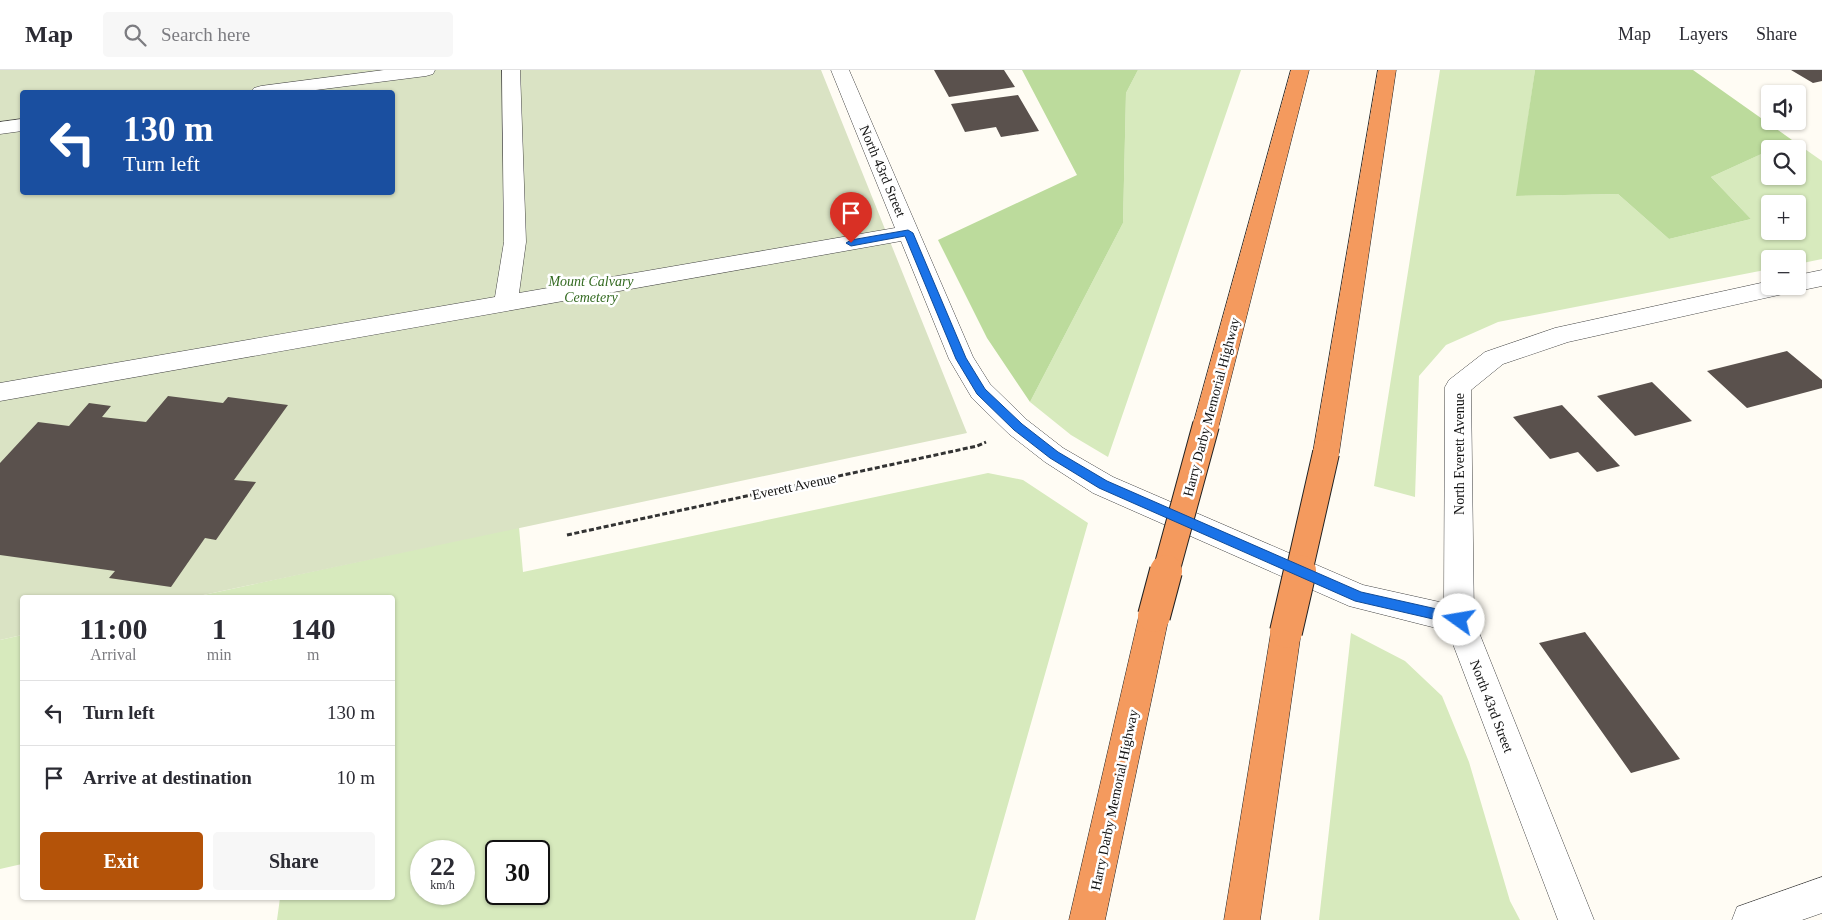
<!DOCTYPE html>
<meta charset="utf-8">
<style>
body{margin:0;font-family:"Times New Roman",serif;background:#f7f7f7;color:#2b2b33;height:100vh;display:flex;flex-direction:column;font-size:19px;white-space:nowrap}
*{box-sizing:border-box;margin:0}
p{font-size:16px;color:#7c7c81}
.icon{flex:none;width:28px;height:28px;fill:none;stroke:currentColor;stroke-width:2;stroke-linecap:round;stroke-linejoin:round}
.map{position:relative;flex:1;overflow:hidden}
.details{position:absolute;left:20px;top:525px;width:375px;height:305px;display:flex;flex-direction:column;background:#fff;border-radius:5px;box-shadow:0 1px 4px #0004}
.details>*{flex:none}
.hud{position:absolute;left:20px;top:20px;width:375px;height:105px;border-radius:5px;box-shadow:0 1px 4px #0004;background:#1a4fa0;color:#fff;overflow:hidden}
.controls{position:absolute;left:1761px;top:15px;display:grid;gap:10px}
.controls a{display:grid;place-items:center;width:45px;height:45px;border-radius:5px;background:#fff;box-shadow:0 1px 4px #0004;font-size:25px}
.speed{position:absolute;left:410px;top:770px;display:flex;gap:10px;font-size:25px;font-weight:700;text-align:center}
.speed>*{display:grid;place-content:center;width:65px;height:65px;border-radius:50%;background:#fff;box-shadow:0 1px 4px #0004;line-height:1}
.speed small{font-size:12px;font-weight:400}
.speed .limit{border:2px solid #111;border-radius:8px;background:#fff;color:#111}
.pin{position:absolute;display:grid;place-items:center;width:42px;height:42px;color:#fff;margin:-51px -21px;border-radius:50% 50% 50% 0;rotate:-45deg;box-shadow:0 0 5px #0007}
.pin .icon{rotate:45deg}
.me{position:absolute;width:55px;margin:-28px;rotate:283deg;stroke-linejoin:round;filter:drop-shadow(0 0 4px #0008)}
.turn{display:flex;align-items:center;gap:18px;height:105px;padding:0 20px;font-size:22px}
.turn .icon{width:65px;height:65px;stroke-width:2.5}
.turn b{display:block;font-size:35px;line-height:42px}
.eta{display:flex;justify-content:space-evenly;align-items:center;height:85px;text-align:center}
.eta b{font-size:30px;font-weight:700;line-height:35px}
.action{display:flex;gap:10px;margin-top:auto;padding:10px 20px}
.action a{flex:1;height:58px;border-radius:5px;background:#b45309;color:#fff;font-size:20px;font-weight:700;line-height:58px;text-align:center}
.action a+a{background:#f7f7f7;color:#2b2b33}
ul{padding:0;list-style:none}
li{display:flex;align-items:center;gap:15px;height:65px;padding:0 20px;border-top:1px solid #e1e1e2}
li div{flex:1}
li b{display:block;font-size:19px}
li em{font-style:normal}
header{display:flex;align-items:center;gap:30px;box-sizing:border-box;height:70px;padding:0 25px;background:#fff;border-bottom:1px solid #e1e1e2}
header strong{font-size:24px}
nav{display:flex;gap:28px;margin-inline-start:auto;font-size:18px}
.search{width:350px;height:45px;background:#f7f7f7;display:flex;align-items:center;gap:12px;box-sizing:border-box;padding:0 18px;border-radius:5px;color:#7c7c81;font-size:19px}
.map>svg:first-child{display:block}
.green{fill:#d7eabd;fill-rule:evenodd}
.forest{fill:#bcdb9c}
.cemetery{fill:#dae3c4;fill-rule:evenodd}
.building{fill:#5a514d}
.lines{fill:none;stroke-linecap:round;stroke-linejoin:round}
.minor-casing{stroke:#444;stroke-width:1}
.highway-casing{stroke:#222;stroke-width:1}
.path{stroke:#333;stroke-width:3;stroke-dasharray:5 2.5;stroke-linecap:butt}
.minor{fill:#fff;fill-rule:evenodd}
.highway{fill:#f49a5e;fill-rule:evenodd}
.highway-bridge-far1-casing{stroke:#222;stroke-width:28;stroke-linecap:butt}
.highway-bridge-casing{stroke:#222;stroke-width:34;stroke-linecap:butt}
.highway-bridge-far1{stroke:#f49a5e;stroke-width:26}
.highway-bridge{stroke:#f49a5e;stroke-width:32}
.route{fill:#1a73e8;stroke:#114b97}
.labels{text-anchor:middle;stroke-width:5;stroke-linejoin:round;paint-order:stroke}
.street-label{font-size:14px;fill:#111;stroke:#fff}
.park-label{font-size:14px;font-style:italic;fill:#336a20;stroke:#fff}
</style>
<header>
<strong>Map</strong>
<div class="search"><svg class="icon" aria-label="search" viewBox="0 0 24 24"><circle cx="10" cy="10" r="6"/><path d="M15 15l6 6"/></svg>Search here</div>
<nav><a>Map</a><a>Layers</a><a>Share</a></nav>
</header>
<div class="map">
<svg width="1822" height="850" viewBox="0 0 1822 850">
<rect width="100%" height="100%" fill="#fffcf4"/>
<path class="green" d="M1138 0H1241L1108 387 1071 365 1030 332 1123 153 1126 23Z
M1440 0H1535L1517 126 1618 124 1669 169 1751 149 1711 107 1770 80V106H1798V79H1773L1792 70 1822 91V189L1798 194V189H1770V199L1498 252 1446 275 1419 306 1415 427 1374 416ZM1770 134H1798V161H1770Z
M988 403 1023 410 1088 453 975 850H277L280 828H392V528L194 527 519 457 523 502ZM421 781H464V824H421ZM496 781H539V824H496Z
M1351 563 1405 591 1442 626 1469 692 1510 831 1520 850H1319Z
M22 565V794L0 799V570Z"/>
<path class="forest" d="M1022 0H1138L1126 23 1123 153 1030 332 987 268 938 170 1077 105Z
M1535 0H1693L1792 70 1711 107 1751 149 1669 169 1618 124 1516 126Z"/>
<path class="cemetery" d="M0 0H821L967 363 194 527 22 528V565L0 570ZM22 22H392V122H22Z"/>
<path class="building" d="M934 0H1004L1015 17 949 27Z
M1791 0H1822V11L1813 13Z
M1018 25 1039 61 1001 67 996 57 965 62 951 34Z
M1787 281 1822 310V318L1747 338 1707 301Z
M1652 312 1692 351 1635 366 1597 326Z
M168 326 223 333 228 327 288 335 234 410 256 412 216 470 205 468 171 517 109 508 115 501 0 485V393L38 352 69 356 89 333 111 336 102 347 146 352Z
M1562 335 1620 396 1597 402 1578 382 1550 389 1513 347Z
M1585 562 1680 689 1631 703 1539 573Z"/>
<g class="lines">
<g class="minor-casing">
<path id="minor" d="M384 0H435L433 4 426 6 300 22H251L254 18 261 16Z
M502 0H520L526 172 519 223 895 158 831 0H849L973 287 990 314 1027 350 1063 378 1113 407 1363 515 1444 533 1445 317 1449 310 1485 282 1555 258 1770 211V216H1798V205L1822 200V216L1798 221 1793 219 1783 224 1568 272 1503 294 1471 320 1474 550 1594 850H1558L1448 561 1349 536 1093 423 1045 392 1009 364 972 328 949 289 901 171 0 331V313L495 227 504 172Z
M22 49V61L0 64V52Z
M1822 807V843L1802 850H1732L1737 837Z"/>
</g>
<g class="highway-casing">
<path id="highway" d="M1291 0H1309L1219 355 1215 362 1206 365 1197 362 1193 355Z
M1378 0H1396L1339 383 1335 390 1326 393 1317 390 1313 383Z
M1154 533 1165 537 1169 546 1105 850H1069L1139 546 1143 537Z
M1286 549 1297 553 1301 562 1260 850H1224L1271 562 1275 553Z"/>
</g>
<path class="path" d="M567 465 977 376 986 372"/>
<use href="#minor" class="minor"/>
<use href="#highway" class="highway"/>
<g class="highway-bridge-far1-casing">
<path id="highway-bridge-far1" d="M1166 502 1206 355
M1299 502 1326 383"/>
</g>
<g class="highway-bridge-casing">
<path id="highway-bridge" d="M1154 546 1166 501
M1286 562 1300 501"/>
</g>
<use href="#highway-bridge-far1" class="highway-bridge-far1"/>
<use href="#highway-bridge" class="highway-bridge"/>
</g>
<path class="route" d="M908 160 913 163 966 288 985 319 1022 354 1058 382 1107 411 1361 522 1459 544 1463 546 1465 550 1463 554 1459 555 1355 531 1099 418 1050 388 1014 360 977 324 956 289 905 166 851 176 846 173 851 170Z"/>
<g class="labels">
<g class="street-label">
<text transform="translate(883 101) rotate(67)" y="5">North 43rd Street</text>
<text transform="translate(1211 337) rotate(-75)" y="5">Harry Darby Memorial Highway</text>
<text transform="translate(1459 384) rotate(-90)" y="5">North Everett Avenue</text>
<text transform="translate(794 416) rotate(-12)" y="5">Everett Avenue</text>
<text transform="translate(1492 636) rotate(69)" y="5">North 43rd Street</text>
<text transform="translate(1114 730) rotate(-78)" y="5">Harry Darby Memorial Highway</text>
</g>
<g class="park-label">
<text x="591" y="216">Mount Calvary<tspan x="591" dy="16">Cemetery</tspan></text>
</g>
</g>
</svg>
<div class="controls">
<a><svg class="icon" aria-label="sound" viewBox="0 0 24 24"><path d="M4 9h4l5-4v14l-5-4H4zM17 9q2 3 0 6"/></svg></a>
<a><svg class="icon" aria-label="search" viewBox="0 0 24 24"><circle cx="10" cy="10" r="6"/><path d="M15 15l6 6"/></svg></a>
<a>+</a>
<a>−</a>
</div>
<div class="speed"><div>22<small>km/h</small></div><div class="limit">30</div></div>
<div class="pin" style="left:851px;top:173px;background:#d93025"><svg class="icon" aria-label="arrive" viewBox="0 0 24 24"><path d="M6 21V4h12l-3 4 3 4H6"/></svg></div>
<svg class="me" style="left:1459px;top:550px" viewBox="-20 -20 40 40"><circle r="19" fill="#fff"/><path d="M0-13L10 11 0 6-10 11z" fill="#1a73e8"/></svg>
<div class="hud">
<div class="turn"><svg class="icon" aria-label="left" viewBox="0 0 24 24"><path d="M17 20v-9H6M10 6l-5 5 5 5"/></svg><div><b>130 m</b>Turn left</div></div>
</div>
<section class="details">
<div class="eta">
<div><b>11:00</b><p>Arrival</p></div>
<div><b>1</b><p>min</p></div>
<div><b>140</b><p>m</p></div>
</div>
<ul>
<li><svg class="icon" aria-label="left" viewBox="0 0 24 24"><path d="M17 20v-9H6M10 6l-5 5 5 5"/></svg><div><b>Turn left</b></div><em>130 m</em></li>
<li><svg class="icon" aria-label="arrive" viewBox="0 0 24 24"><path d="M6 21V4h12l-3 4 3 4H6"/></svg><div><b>Arrive at destination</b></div><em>10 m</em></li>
</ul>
<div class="action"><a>Exit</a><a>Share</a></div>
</section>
</div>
